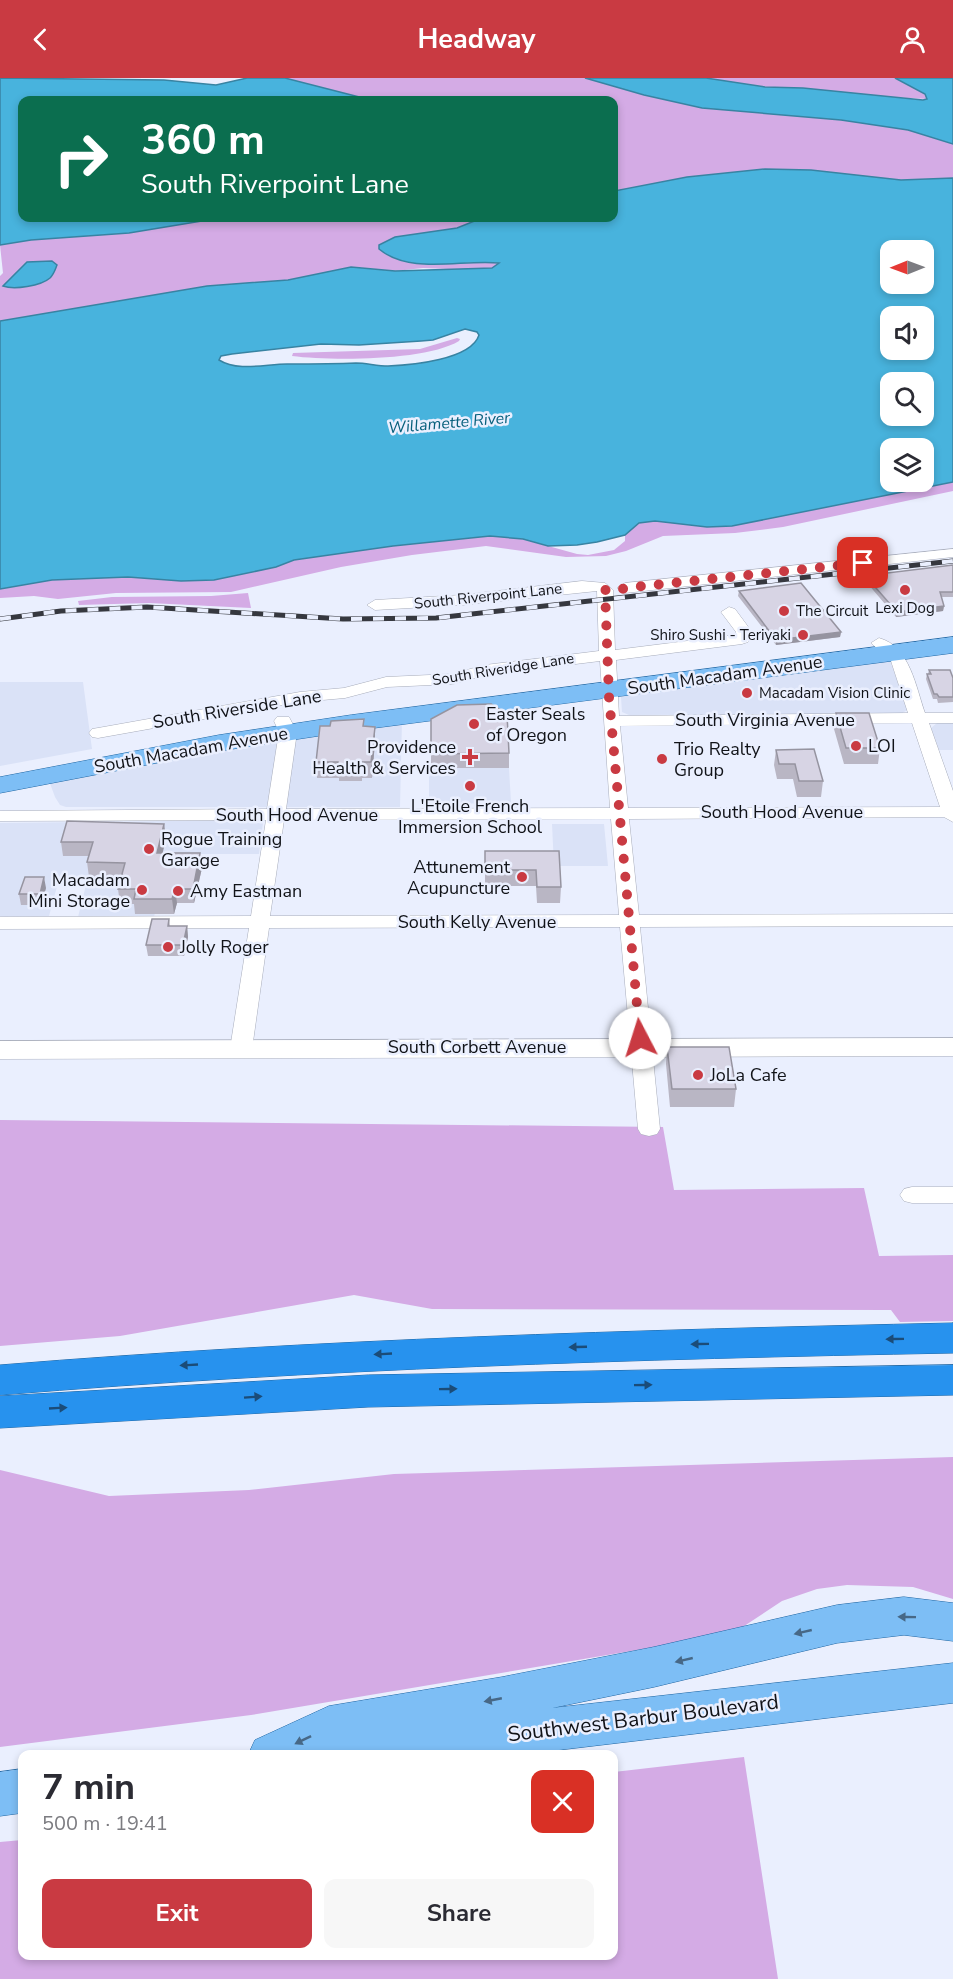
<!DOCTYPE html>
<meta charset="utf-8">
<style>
body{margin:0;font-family:"Nunito Sans",sans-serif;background:#f7f7f7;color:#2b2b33;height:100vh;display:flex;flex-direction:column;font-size:22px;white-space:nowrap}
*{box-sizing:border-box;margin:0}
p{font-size:20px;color:#7c7c81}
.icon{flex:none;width:33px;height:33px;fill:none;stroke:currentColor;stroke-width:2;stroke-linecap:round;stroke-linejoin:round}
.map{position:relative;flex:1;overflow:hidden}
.details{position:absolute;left:18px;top:1672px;width:600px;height:210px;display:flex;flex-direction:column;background:#fff;border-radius:12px;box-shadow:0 3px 9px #0003}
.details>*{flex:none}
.guide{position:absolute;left:18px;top:18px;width:600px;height:126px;border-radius:12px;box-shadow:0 3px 9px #0003;background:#0b6e4f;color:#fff;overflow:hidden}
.needle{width:39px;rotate:269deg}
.buttons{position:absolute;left:880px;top:162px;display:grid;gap:12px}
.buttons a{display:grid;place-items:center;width:54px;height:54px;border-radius:12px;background:#fff;box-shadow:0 3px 9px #0003;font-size:30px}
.pin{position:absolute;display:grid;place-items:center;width:51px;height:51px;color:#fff;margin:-26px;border-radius:12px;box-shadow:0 3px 9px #0006}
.me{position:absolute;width:66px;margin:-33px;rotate:355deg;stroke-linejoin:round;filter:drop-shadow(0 0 4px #0008)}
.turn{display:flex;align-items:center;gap:21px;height:126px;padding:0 24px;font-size:27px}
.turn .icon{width:78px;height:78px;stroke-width:2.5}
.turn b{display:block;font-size:42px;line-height:51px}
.round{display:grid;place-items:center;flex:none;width:63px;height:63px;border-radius:12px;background:#f7f7f7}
.overview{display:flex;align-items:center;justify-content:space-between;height:102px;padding:0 24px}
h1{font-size:36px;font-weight:700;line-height:45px}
.cta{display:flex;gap:12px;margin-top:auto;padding:12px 24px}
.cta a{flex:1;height:69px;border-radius:12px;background:#c93a42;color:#fff;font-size:24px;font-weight:700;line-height:69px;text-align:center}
.cta a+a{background:#f7f7f7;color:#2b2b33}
header{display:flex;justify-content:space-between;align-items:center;height:78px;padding:0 24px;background:#c93a42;color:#fff;font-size:27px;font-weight:700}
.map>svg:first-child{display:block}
.built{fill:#dae2f7}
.green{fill:#d4abe5}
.water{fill:#48b3dd;stroke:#3883a2;stroke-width:1.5;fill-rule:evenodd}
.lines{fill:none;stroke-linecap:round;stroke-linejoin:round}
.minor-casing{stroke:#a8adbb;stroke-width:1}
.tertiary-casing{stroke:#a8adbb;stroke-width:1}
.primary-casing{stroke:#1f66a3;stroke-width:1}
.motorway-casing{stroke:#1f66a3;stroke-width:1}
.minor{fill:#fff;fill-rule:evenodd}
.tertiary{fill:#fff;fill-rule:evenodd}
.primary{fill:#7dbef5;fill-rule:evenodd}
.motorway{fill:#2792ee;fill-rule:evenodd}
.rail-casing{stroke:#36383f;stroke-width:5}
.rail{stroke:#eaeffe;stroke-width:4;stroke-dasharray:11;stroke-linecap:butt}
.wall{fill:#b9b6c4}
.shaded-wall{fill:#9694a0}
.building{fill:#d7d4e4;stroke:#9694a0;stroke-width:1.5}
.oneway{fill:#1b4c78}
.oneway2{fill:#476886}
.route{stroke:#c93a42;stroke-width:10;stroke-dasharray:0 18}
.poi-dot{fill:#c93a42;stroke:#eaeffe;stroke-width:2}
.labels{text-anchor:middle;stroke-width:5;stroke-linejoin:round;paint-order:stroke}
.far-street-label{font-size:15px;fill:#111318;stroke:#eaeffe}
.far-poi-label{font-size:15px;fill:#111318;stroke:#eaeffe;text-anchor:start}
.far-water-label{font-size:16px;font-style:italic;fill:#065f7c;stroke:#eaeffe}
.street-label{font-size:18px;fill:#111318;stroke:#eaeffe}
.poi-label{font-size:18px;fill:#111318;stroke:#eaeffe;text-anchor:start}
.near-street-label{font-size:21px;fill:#111318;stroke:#eaeffe}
</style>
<header><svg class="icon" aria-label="back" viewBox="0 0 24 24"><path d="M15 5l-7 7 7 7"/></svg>Headway<svg class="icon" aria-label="person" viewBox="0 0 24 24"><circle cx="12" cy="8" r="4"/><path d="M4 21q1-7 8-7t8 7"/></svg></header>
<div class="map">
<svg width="953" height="1901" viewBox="0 0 953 1901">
<rect width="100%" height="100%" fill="#eaeffe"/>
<path class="built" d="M890 582 907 632 901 636 629 637 622 634 621 619 629 616Z
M0 604H83L92 671 0 688Z
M402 642 400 729H66L60 727 55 719 48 700Z
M937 645H953V672H939L931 650Z
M429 690H509L511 725 429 726Z
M254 742 263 745 259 776H198L166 788 154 839H78L88 799 59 801 49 838H0V745Z
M552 746H604L608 788H554Z"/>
<path class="green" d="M285 0H585L644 17 702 30 841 42 908 52 953 66V100L901 102 810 92 765 91 687 99 614 113V22H371Z
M706 0H895L925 16 928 21 885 19 803 10 765 9Z
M220 140H482L457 150 395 159 414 185H501L492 190 472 192 423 190 395 193 351 189 288 202 207 208 0 243V198L3 195 0 167 31 162 129 155Z
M457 260 460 261 459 263C426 283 331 283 292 278L293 275 420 271Z
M953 404V413L783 449 735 455 663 458 626 473 606 478 566 479 486 468 412 477 341 489 231 514 116 515 58 521 34 518 0 520V511L52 502 128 499 181 503 214 502 276 489 294 482 393 468 490 458 523 461 577 476 588 477 614 472 625 463V457L639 445 655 443 707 449 732 448Z
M248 515 251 530 149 525 79 527 78 523 112 519 211 518Z
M0 1042 663 1049 674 1112 864 1110 879 1178 953 1177V1243L900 1244 891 1232 432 1231 354 1217 120 1258 0 1268Z
M953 1379V1521L913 1509 847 1507 817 1511 782 1523 732 1556 251 1637 0 1669V1392L109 1418 249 1412 394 1396Z
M744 1679 778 1901H0V1764L22 1762V1878H614V1694Z"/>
<path class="water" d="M0 0 164 2 216 7 247 0H285L371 22H22V140H220L129 155 31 162 0 167Z
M585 0H706L765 9 803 10 923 22 927 21 925 16 895 0H953V66L908 52 841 42 702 30 644 17Z
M765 91 811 92 901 102 953 100V404L732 448 707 449 655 443 639 445 625 457 597 464 577 467 548 468 523 461 490 458 393 468 294 482 276 489 214 502 181 503 128 499 52 502 0 511V243L207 208 288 202 351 189 395 193 492 190 499 185C462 181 410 197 379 171V167L395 159 457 150 482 140H614V113L687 99ZM924 172V206H891V172ZM924 238V272H891V238ZM465 251 477 254 479 257C471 282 411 287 388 288 377 288 366 285 356 285 333 286 310 286 287 286 266 286 238 294 219 282L221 278 232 276 321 266 359 267 421 263 433 262ZM924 304V338H891V304ZM924 370V404H891V370Z
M52 183 57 187C55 192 54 196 50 200 41 208 14 212 3 208L27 184Z"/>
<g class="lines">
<g class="minor-casing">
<path id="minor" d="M953 471V479L625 515 617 510 625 505Z
M582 503 605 505 613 512 615 572 735 557 736 554 721 534 729 529 735 531 752 554 748 564 742 566 616 582 619 638 908 635 891 583 871 565 879 560C910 568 916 610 925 635H953V645H929L953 713V744L944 739 629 741 639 837 953 836V848L640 849 660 1051 657 1056 649 1058 641 1056 638 1051 620 849 269 850 252 971 249 976 241 978 233 976 230 971 249 850 0 851V839L251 838 266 742 0 743V733L267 731 279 654 274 643 277 639H289L297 654 286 731 610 730 600 583 486 597 453 606 387 609 345 620 300 624 98 660 92 659 89 655 92 651 98 650 300 614 344 610 386 599 452 596 485 587 599 573 597 513 462 527 375 532 367 527 375 522 462 517ZM912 645 940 729 628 730 620 648ZM611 741 619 837 270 838 284 742Z
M912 1109H953V1125H912L904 1123 900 1117 904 1111Z"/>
</g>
<g class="tertiary-casing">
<path id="tertiary" d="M953 960V978L0 981V963Z"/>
</g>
<g class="primary-casing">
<path id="primary" d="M953 559V575L351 653 219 673 0 715V699L219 657 351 637Z
M904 1519 953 1525V1563L904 1557 837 1565 654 1609 552 1630 953 1585V1625L517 1677H248L255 1662 329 1628 502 1599 654 1569 837 1527Z
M22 1691V1735L0 1738V1694Z"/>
</g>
<g class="motorway-casing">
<path id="motorway" d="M953 1245V1275C635 1281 317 1291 0 1317V1287C317 1261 635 1252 953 1245Z
M953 1287V1317L368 1329 0 1350V1318L368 1297Z"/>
</g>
<use href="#minor" class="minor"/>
<use href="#tertiary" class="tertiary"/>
<use href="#primary" class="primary"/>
<use href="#motorway" class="motorway"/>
<g class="rail-casing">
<path id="rail" d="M0 541 61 533 147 529 343 541 436 540 953 483"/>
</g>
<use href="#rail" class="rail"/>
</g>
<path class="wall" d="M953 487V519H941L944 528 943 533 896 539 868 506 869 502 878 500 879 496Z
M739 513 841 554 840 559 776 567 738 518Z
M929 592 953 600V624L938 625 937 621H933L926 601 927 596H928Z
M836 635 880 670 878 686H844L834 651Z
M431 641 509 675V690H431Z
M364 648 375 649V664L372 700H362V703H339V700H317L316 684Z
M776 672 823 703 821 719H797L793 701H777L774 687Z
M164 746 166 761 162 775 202 790 194 825H177L174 836H135L134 826H120L118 811 121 799H89L87 784 88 778H63L61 764Z
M485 773H559L561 809 560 825H537L536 808H485Z
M46 810 41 827H21L19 816Z
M169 841 170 848H187L188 859 184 878H148L146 867Z
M667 969 736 1011 734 1029H670L666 986Z"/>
<path class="shaded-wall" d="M944 528 943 533 896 539 897 534Z
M841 554 840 559 776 567V562Z
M375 649V664L372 700 371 684Z
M164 746 166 761 159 790 157 775Z
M200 775 202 790 194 825 193 811Z
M44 799 46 810 41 827 40 816Z
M175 811 177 825 174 836 172 821Z
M187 848 188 859 184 878 183 867Z"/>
<path class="building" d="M953 487V514H940L944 528 897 534 869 502 883 500 879 496Z
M801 505 841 554 776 562 739 513Z
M929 592H950L953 600V619H939L937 616H934L927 596H931Z
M491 626 507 636 509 675 431 676V641L457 627Z
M836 635H869L880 670H846Z
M364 641 363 648 375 649 371 684H362L361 687H338V684H316L320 648H330L331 643Z
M814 671 823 703H799L795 686H779L776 672Z
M67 743 164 746 157 775H200L193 811H175L172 821H134L136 811H118L125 785 87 784 93 764H61Z
M485 773H559L561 809H537L536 792H485Z
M25 799H44L40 816H19Z
M152 841H169L168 848H187L183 867H146Z
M667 969H729L736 1011H672Z"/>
<defs><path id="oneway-solid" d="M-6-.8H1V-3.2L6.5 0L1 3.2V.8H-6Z" transform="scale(1.5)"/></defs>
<g class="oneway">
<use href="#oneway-solid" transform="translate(895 1261) rotate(179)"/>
<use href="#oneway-solid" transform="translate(700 1266) rotate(179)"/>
<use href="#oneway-solid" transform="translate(578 1269) rotate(178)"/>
<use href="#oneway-solid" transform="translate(383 1276) rotate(177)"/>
<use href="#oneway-solid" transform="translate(189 1287) rotate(177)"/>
<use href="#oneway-solid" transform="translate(643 1307) rotate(-1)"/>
<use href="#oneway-solid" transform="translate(448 1311) rotate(-1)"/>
<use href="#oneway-solid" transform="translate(253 1319) rotate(-4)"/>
<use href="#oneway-solid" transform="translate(58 1330) rotate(-3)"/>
</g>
<g class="oneway2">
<use href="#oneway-solid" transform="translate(907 1539) rotate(-179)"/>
<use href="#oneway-solid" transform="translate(803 1554) rotate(167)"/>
<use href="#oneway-solid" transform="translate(684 1582) rotate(167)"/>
<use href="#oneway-solid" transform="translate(493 1622) rotate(169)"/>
<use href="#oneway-solid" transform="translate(303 1662) rotate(154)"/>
</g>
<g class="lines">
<path class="route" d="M640 960 609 619 605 512 617 513 625 510 863 485"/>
</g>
<g class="poi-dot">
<circle cx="905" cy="512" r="6"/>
<circle cx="784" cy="533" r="6"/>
<circle cx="803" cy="557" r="6"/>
<circle cx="747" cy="615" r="6"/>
<circle cx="474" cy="646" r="6"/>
<circle cx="856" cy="668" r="6"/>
<path d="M467 670h6v6h6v6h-6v6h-6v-6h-6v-6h6z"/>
<circle cx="662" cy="681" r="6"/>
<circle cx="470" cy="708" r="6"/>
<circle cx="149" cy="771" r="6"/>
<circle cx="522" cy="799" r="6"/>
<circle cx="142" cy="812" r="6"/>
<circle cx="178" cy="813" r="6"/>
<circle cx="168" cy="869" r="6"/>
<circle cx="698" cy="997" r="6"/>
</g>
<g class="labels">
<g class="far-street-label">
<text transform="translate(488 518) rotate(-6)" y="5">South Riverpoint Lane</text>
<text transform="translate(503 591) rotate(-9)" y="5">South Riveridge Lane</text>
</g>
<g class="far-poi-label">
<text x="905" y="535" text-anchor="middle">Lexi Dog</text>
<text x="796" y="538">The Circuit</text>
<text x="791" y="562" text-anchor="end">Shiro Sushi - Teriyaki</text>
<text x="759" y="620">Macadam Vision Clinic</text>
</g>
<g class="far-water-label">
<text transform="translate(449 344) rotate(-5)" y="6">Willamette River</text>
</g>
<g class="street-label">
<text transform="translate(725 597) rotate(-8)" y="6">South Macadam Avenue</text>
<text transform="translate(237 631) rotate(-9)" y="6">South Riverside Lane</text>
<text x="765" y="648">South Virginia Avenue</text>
<text transform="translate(191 672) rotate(-10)" y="6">South Macadam Avenue</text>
<text x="782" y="740">South Hood Avenue</text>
<text x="297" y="743">South Hood Avenue</text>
<text x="477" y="850">South Kelly Avenue</text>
<text x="477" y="975">South Corbett Avenue</text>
</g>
<g class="poi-label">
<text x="486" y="642">Easter Seals<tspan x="486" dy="21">of Oregon</tspan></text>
<text x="868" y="674">LOI</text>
<text x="456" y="675" text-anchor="end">Providence<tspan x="456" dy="21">Health &amp; Services</tspan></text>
<text x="674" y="677">Trio Realty<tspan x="674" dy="21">Group</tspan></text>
<text x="470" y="734" text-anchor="middle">L'Etoile French<tspan x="470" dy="21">Immersion School</tspan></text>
<text x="161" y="767">Rogue Training<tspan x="161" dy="21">Garage</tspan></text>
<text x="510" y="795" text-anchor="end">Attunement<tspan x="510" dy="21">Acupuncture</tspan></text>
<text x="130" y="808" text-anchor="end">Macadam<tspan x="130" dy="21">Mini Storage</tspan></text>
<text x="190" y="819">Amy Eastman</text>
<text x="180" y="875">Jolly Roger</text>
<text x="710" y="1003">JoLa Cafe</text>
</g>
<g class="near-street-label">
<text transform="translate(643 1640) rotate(-7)" y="7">Southwest Barbur Boulevard</text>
</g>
</g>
</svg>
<div class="buttons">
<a><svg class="needle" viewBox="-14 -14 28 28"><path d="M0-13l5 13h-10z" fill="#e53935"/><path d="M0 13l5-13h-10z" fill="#7c7c81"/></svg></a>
<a><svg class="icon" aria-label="sound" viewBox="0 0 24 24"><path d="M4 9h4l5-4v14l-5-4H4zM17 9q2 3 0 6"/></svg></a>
<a><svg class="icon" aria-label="search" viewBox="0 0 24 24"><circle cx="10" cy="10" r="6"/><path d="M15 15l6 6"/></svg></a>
<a><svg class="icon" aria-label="layers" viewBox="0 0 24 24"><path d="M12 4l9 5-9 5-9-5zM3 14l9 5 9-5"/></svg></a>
</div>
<div class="pin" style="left:863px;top:485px;background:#d93025"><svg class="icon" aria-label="arrive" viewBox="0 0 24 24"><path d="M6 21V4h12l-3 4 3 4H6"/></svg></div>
<svg class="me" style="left:640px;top:960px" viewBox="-20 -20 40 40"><circle r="19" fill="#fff"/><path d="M0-13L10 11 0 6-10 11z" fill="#c93a42"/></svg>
<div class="guide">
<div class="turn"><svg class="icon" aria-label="right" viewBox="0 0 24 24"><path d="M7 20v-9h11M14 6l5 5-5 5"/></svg><div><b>360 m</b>South Riverpoint Lane</div></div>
</div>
<section class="details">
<div class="overview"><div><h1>7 min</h1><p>500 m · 19:41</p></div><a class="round" style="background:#d93025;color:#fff"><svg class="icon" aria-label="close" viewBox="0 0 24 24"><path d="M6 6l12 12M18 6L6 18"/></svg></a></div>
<div class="cta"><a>Exit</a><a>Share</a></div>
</section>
</div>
